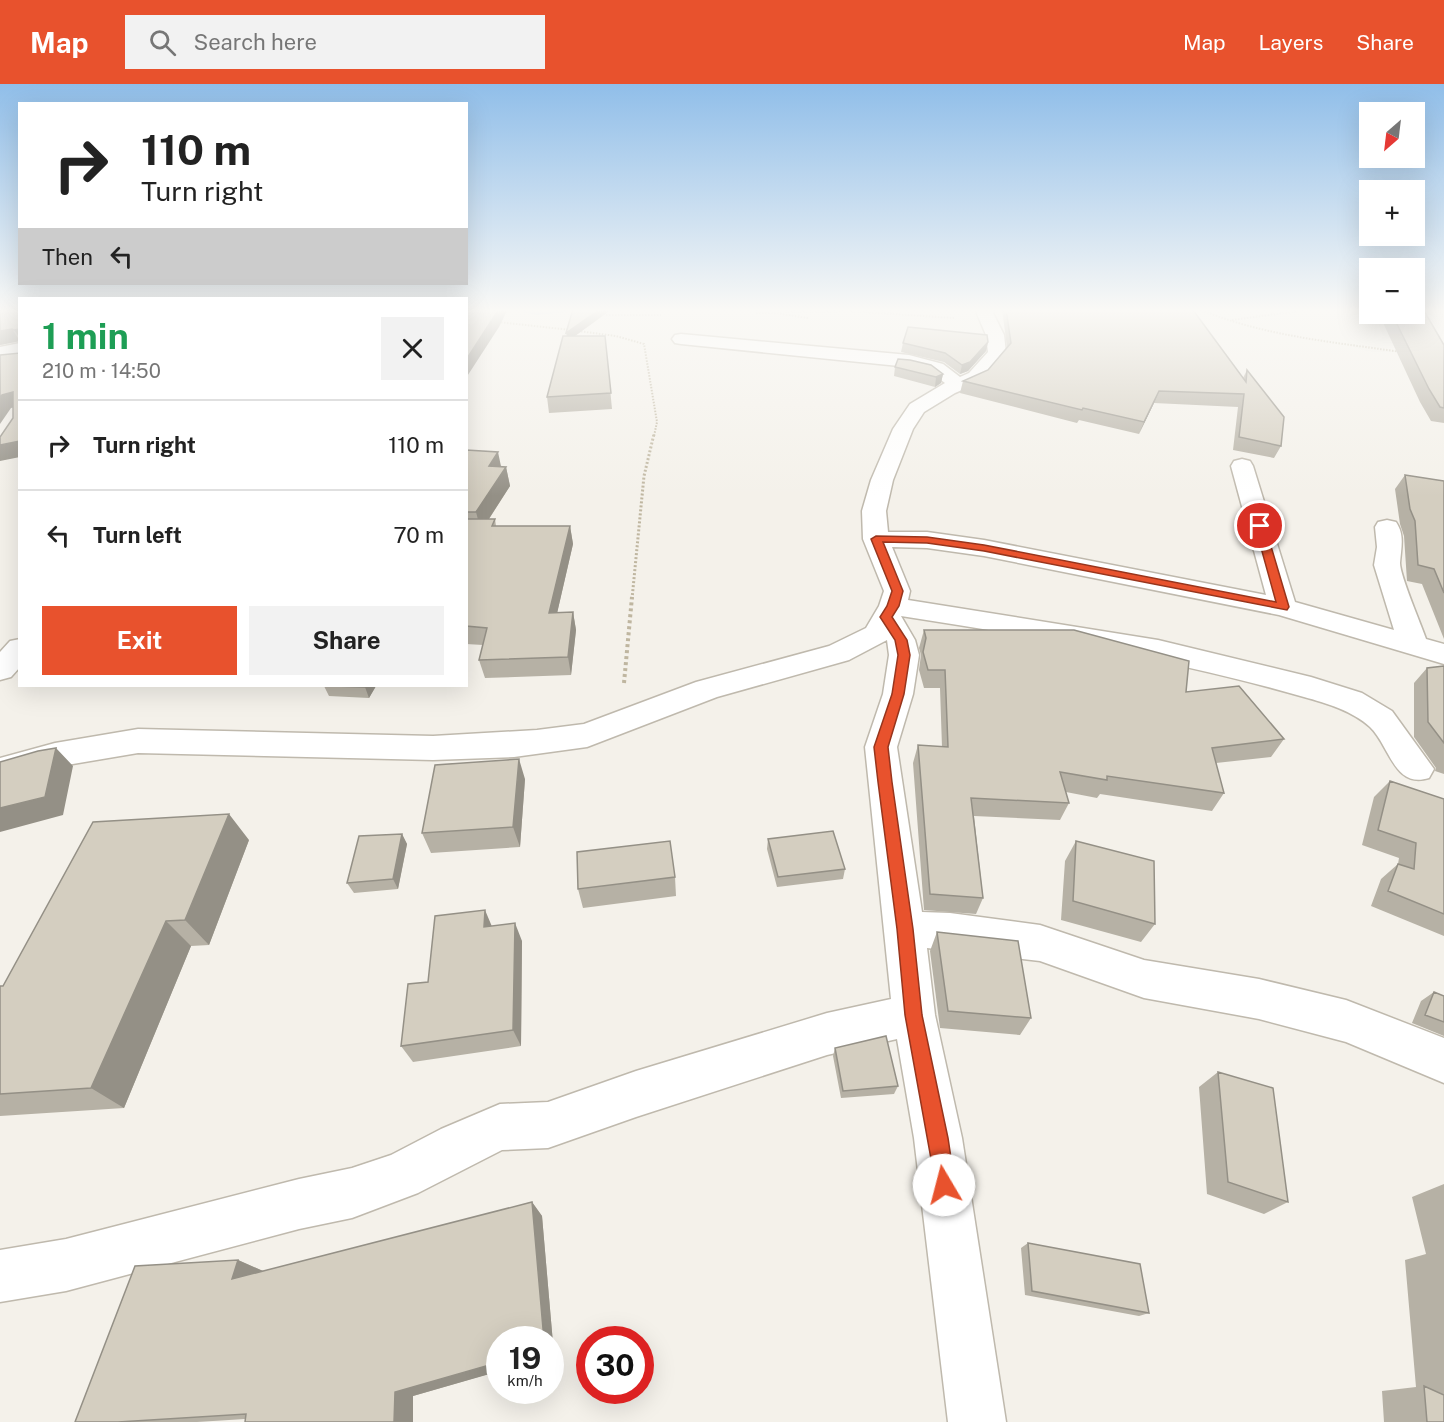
<!DOCTYPE html>
<meta charset="utf-8">
<style>
body{margin:0;font-family:"Public Sans",sans-serif;background:#f2f2f2;color:#222;height:100vh;display:flex;flex-direction:column;font-size:22px;white-space:nowrap}
*{box-sizing:border-box;margin:0}
p{font-size:20px;color:#767676}
.icon{flex:none;width:33px;height:33px;fill:none;stroke:currentColor;stroke-width:2;stroke-linecap:round;stroke-linejoin:round}
.map{position:relative;flex:1;overflow:hidden}
.panel{position:absolute;left:18px;top:213px;width:450px;height:390px;display:flex;flex-direction:column;background:#fff;border-radius:0px;box-shadow:0 6px 24px #0002}
.panel>*{flex:none}
.banner{position:absolute;left:18px;top:18px;width:450px;height:183px;border-radius:0px;box-shadow:0 6px 24px #0002;background:#fff;color:#222;overflow:hidden}
.needle{width:39px;rotate:208deg}
.fabs{position:absolute;left:1359px;top:18px;display:grid;gap:12px}
.fabs a{display:grid;place-items:center;width:66px;height:66px;border-radius:0px;background:#fff;box-shadow:0 6px 24px #0002;font-size:30px}
.speed{position:absolute;left:486px;top:1242px;display:flex;gap:12px;font-size:30px;font-weight:700;text-align:center}
.speed>*{display:grid;place-content:center;width:78px;height:78px;border-radius:50%;background:#fff;box-shadow:0 6px 24px #0002;line-height:1}
.speed small{font-size:15px;font-weight:400}
.speed .limit{border:9px solid #d22;background:#fff;color:#111}
.pin{position:absolute;display:grid;place-items:center;width:51px;height:51px;color:#fff;margin:-26px;border:3px solid #fff;border-radius:50%;box-shadow:0 2px 6px #0007}
.me{position:absolute;width:66px;margin:-33px;rotate:352deg;stroke-linejoin:round;filter:drop-shadow(0 0 4px #0008)}
.turn{display:flex;align-items:center;gap:21px;height:126px;padding:0 24px;font-size:27px}
.turn .icon{width:78px;height:78px;stroke-width:2.5}
.turn b{display:block;font-size:42px;line-height:51px}
.then{display:flex;align-items:center;height:57px;padding:0 24px;background:#0003;gap:12px;font-size:22px}
.round{display:grid;place-items:center;flex:none;width:63px;height:63px;border-radius:0px;background:#f2f2f2}
.head{display:flex;align-items:center;justify-content:space-between;height:102px;padding:0 24px}
h1{font-size:36px;font-weight:700;line-height:45px;color:#1e9e55}
.action{display:flex;gap:12px;margin-top:auto;padding:12px 24px}
.action a{flex:1;height:69px;border-radius:0px;background:#e8522d;color:#fff;font-size:24px;font-weight:700;line-height:69px;text-align:center}
.action a+a{background:#f2f2f2;color:#222}
ul{padding:0;list-style:none}
li{display:flex;align-items:center;gap:18px;height:90px;padding:0 24px;border-top:2px solid #e0e0e0}
li div{flex:1}
li b{display:block;font-size:22px}
li em{font-style:normal}
header{display:flex;align-items:center;gap:36px;box-sizing:border-box;height:84px;padding:0 30px;background:#e8522d;color:#fff}
header strong{font-size:28px}
nav{display:flex;gap:33px;margin-inline-start:auto;font-size:21px}
.search{width:420px;height:54px;background:#f2f2f2;display:flex;align-items:center;gap:15px;box-sizing:border-box;padding:0 21px;border-radius:0px;color:#767676;font-size:22px}
.map>svg:first-child{display:block}
.lines{fill:none;stroke-linecap:round;stroke-linejoin:round}
.stream{fill:#acceeb;fill-rule:evenodd}
.street-casing{stroke:#bfb9ad;stroke-width:3}
.path-far2{stroke:#bfb6a0;stroke-width:2;stroke-dasharray:1.5 1.5;stroke-linecap:butt}
.path-far1{stroke:#bfb6a0;stroke-width:3;stroke-dasharray:2 2;stroke-linecap:butt}
.path{stroke:#bfb6a0;stroke-width:4;stroke-dasharray:3 3;stroke-linecap:butt}
.street{fill:#fff;fill-rule:evenodd}
.wall{fill:#b6b1a5}
.shaded-wall{fill:#949086}
.building{fill:#d4cec0;stroke:#949086;stroke-width:1.5}
.route{fill:#e8522d;stroke:#97351d;stroke-width:1.5}
</style>
<header>
<strong>Map</strong>
<div class="search"><svg class="icon" aria-label="search" viewBox="0 0 24 24"><circle cx="10" cy="10" r="6"/><path d="M15 15l6 6"/></svg>Search here</div>
<nav><a>Map</a><a>Layers</a><a>Share</a></nav>
</header>
<div class="map">
<svg width="1444" height="1338" viewBox="0 0 1444 1338">
<rect width="100%" height="100%" fill="#f4f1ea"/>
<g class="lines">
<path class="stream" d="M512 225 536 227 594 225 536 231Z"/>
<g class="street-casing">
<path id="street" d="M975 225H991L1004 251 1006 269 983 297 955 309 924 328 913 345 893 396 886 427 888 448H927L984 456 1266 511 1231 382 1234 377 1242 375 1250 377 1253 382 1295 518 1394 546 1374 481 1377 463 1375 443 1378 438 1387 436 1396 438C1405 451 1401 464 1400 479 1400 492 1421 540 1426 555L1444 560V580L1279 531 984 472 927 464 892 463 910 507 908 516 1158 556 1311 593 1362 609 1392 627 1434 685 1429 694C1394 705 1390 662 1370 643 1353 627 1326 619 1304 613 1172 575 1037 553 901 532L915 556 919 571 913 610 897 663 922 828 950 829 1040 841 1144 876 1259 895 1346 916 1444 954V999L1346 958 1259 935 1144 914 1040 877 927 864 935 931 962 1054 1006 1338H948L914 1054 897 955 827 971 636 1033 548 1064 502 1066 418 1109 352 1134 299 1145 66 1207 0 1218V1166L66 1155 299 1095 352 1084 391 1071 441 1045 500 1020 548 1018 636 987 827 929 891 915 865 663 883 610 889 571 887 556 849 576 717 613 587 663 514 673 433 676 138 669 55 683 0 700V674L55 659 138 645 433 652 537 646 584 640 696 598 829 562 866 544 879 522 884 507 863 455 862 427 871 396 893 345 910 320 945 299 930 288 909 283 681 260 675 259 672 255 675 251 681 250 909 271 943 280 960 293 969 289 988 268 986 251Z
M20 259V269L0 273V263Z
M20 555V583L11 593 0 596V568L10 557Z"/>
</g>
<path class="path-far2" d="M1199 225C1263 252 1333 258 1401 268
M785 228 848 227 954 234
M756 229H775L808 234
M606 231H661
M1232 236 1314 225
M498 238 571 246
M578 247 616 252 644 260 657 338 654 352"/>
<path class="path-far1" d="M632 515 644 392 654 350"/>
<path class="path" d="M624 599 632 513"/>
<use href="#street" class="street"/>
</g>
<path class="wall" d="M20 225V257L0 261Z
M573 225H612L575 252H605L612 325 549 329 547 313 567 252Z
M1002 225H1187L1243 294 1247 286 1281 362 1274 374 1233 366 1238 323 1154 319 1139 350 1079 336 1077 339 960 309 963 297 988 286 1007 263Z
M1379 230H1414L1444 261V339L1431 337 1420 318Z
M988 258 986 267 968 287 960 290 944 278 901 268 903 259Z
M895 283 943 290 941 299 935 303 894 292Z
M466 366 501 383H506L510 402 489 435H495L496 442H570L573 460 557 529 573 528 576 546 571 591 485 594 479 576 483 561 466 560Z
M1405 391 1444 397V555L1422 500 1407 497 1404 452 1400 440 1395 405Z
M924 546 1186 608 1284 655 1271 673 1216 679 1224 709 1212 727 1100 710 1097 714 1066 708 1069 719 1060 736 974 732 983 814 976 830 924 826 913 679 918 661 942 663 940 604H924L919 586 921 571 919 564Z
M1444 582V690L1435 687 1436 684 1414 653V599L1427 584Z
M324 602H376L369 614 329 612Z
M525 695 520 763 431 769 422 749Z
M1390 697 1444 715V852L1371 822 1381 795 1398 780 1399 774 1362 761 1374 713Z
M402 750 407 760 398 805 354 809 347 799Z
M768 755 845 785 843 795 777 803 767 765Z
M249 756 209 861 191 862 124 1024 0 1032V902H3Z
M1076 757 1155 840 1141 858 1061 836 1065 777Z
M675 793 676 812 583 824 578 805Z
M491 842 522 857 521 962 413 978 401 962 428 898Z
M937 848 1031 934 1020 951 940 944 930 867Z
M1434 908 1444 912V952L1412 939 1421 917Z
M835 964 898 1002 894 1010 841 1014 833 972Z
M1218 988 1288 1118 1264 1130 1207 1110 1199 1003Z
M1444 1100V1338H1384L1382 1307 1416 1303 1405 1176 1426 1170 1412 1113Z
M532 1118 542 1132 554 1271 413 1312V1338H245V1335L197 1338H75L238 1176 263 1187Z
M1028 1159 1149 1229 1139 1232 1025 1211 1021 1164Z"/>
<path class="shaded-wall" d="M499 225H508L499 243 466 294V276Z
M600 225H612L568 257 566 249Z
M12 245 20 257 0 261V247Z
M20 245V254L14 246Z
M988 258 986 267 968 287 960 290 962 281Z
M943 290 941 299 935 303 936 293Z
M1159 307 1154 319 1139 350 1144 338Z
M13 308 20 322 11 324 0 340V314L2 311Z
M20 357V373L0 377V361Z
M498 368 502 387 489 382Z
M506 383 510 402 481 447 476 428Z
M570 442 573 460 553 547 549 529Z
M573 528 576 546 571 591 568 573Z
M365 602H376L369 614 365 603Z
M56 664 73 682 63 731 0 748V724Z
M519 675 525 695 520 763 513 743Z
M229 730 249 756 209 861 185 836Z
M402 750 407 760 398 805 393 795Z
M485 826 493 845 484 843Z
M166 837 191 862 124 1024 91 1004Z
M515 839 522 857 521 962 513 946Z
M532 1118 542 1132 554 1271 550 1272V1256H544Z
M238 1176 263 1187 232 1195Z
M500 1278V1287L413 1312V1338H394L395 1308Z"/>
<path class="building" d="M0 225H20V245L14 246 12 245 0 247Z
M466 225H499L466 276Z
M573 225H600L566 249Z
M1006 225H1187L1193 226 1246 298 1247 286 1284 333 1281 362 1239 353 1244 310 1159 307 1144 338 1083 324 1082 326 963 297 988 286 1011 259Z
M1414 225H1423L1444 261V324L1440 323 1429 305 1392 230H1414Z
M908 243 987 251 988 258 970 278 962 281 945 269 903 259Z
M563 252H605L611 309 547 313Z
M20 269V357L0 361V353L13 334V308L2 311 0 314V271Z
M898 275 910 276 931 281 943 290 936 293 895 283Z
M466 366 498 368 489 382 506 383 476 428H466Z
M1405 391 1444 397V509L1434 485 1418 481 1415 437 1410 425Z
M466 435H495L492 442H570L549 529 573 528 568 573 479 576 487 544 466 542Z
M924 546H1074L1189 577 1186 608 1239 602 1284 655 1212 664 1224 709 1107 692V696L1060 688 1069 719 971 714 983 814 930 810 918 661 948 663 945 586H928L923 568 926 554Z
M1444 582V659L1428 638 1427 584Z
M333 602H365V603Z
M56 664 45 713 0 724V678L38 667Z
M519 675 513 743 422 749 435 681Z
M1390 697 1444 715V830L1388 807 1398 780 1414 785 1416 759 1378 746Z
M229 730 185 836 166 837 91 1004 0 1010V902H3L93 738Z
M833 747 845 785 778 793 768 755Z
M402 750 393 795 347 799 359 752Z
M670 757 675 793 578 805 577 768Z
M1076 757 1154 777 1155 840 1073 817Z
M485 826 484 843 515 839 513 946 401 962 408 900 428 898 435 832Z
M937 848 1018 857 1031 934 948 927Z
M1434 908 1444 912V938L1425 931Z
M886 952 898 1002 843 1007 835 964Z
M1218 988 1273 1004 1288 1118 1228 1098Z
M532 1118 544 1256H500V1278L395 1308 394 1338H245L246 1330 118 1338H75L135 1182 238 1176 232 1195Z
M1028 1159 1140 1180 1149 1229 1032 1207Z
M1424 1302 1444 1311V1338H1427Z"/>
<linearGradient id="sky" x2="0" y2="1"><stop stop-color="#90bee9"/><stop offset="0.55" stop-color="#faf9f6"/><stop offset="1" stop-color="#faf9f6" stop-opacity="0"/></linearGradient>
<rect width="1444" height="412" fill="url(#sky)"/>
<path class="route" d="M1260 439 1265 442 1289 523 1287 526 984 467 927 459 883 458 903 507 899 522 892 533 907 556 910 571 904 610 888 663 892 698 913 845 922 931 948 1054 955 1101 952 1108 944 1111 937 1108 905 931 897 845 878 698 874 663 892 610 898 571 895 556 880 533 887 522 892 507 871 455 876 452 927 453 984 461 1276 518 1255 442Z"/>
</svg>
<div class="fabs">
<a><svg class="needle" viewBox="-14 -14 28 28"><path d="M0-13l5 13h-10z" fill="#e53935"/><path d="M0 13l5-13h-10z" fill="#767676"/></svg></a>
<a>+</a>
<a>−</a>
</div>
<div class="speed"><div>19<small>km/h</small></div><div class="limit">30</div></div>
<div class="pin" style="left:1260px;top:442px;background:#d93025"><svg class="icon" aria-label="arrive" viewBox="0 0 24 24"><path d="M6 21V4h12l-3 4 3 4H6"/></svg></div>
<svg class="me" style="left:944px;top:1101px" viewBox="-20 -20 40 40"><circle r="19" fill="#fff"/><path d="M0-13L10 11 0 6-10 11z" fill="#e8522d"/></svg>
<div class="banner">
<div class="turn"><svg class="icon" aria-label="right" viewBox="0 0 24 24"><path d="M7 20v-9h11M14 6l5 5-5 5"/></svg><div><b>110 m</b>Turn right</div></div>
<div class="then">Then<svg class="icon" aria-label="left" viewBox="0 0 24 24"><path d="M17 20v-9H6M10 6l-5 5 5 5"/></svg></div>
</div>
<section class="panel">
<div class="head"><div><h1>1 min</h1><p>210 m · 14:50</p></div><a class="round"><svg class="icon" aria-label="close" viewBox="0 0 24 24"><path d="M6 6l12 12M18 6L6 18"/></svg></a></div>
<ul>
<li><svg class="icon" aria-label="right" viewBox="0 0 24 24"><path d="M7 20v-9h11M14 6l5 5-5 5"/></svg><div><b>Turn right</b></div><em>110 m</em></li>
<li><svg class="icon" aria-label="left" viewBox="0 0 24 24"><path d="M17 20v-9H6M10 6l-5 5 5 5"/></svg><div><b>Turn left</b></div><em>70 m</em></li>
</ul>
<div class="action"><a>Exit</a><a>Share</a></div>
</section>
</div>
